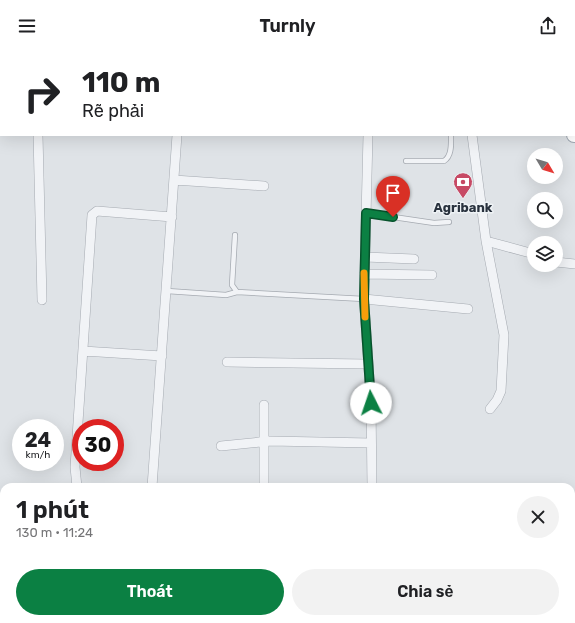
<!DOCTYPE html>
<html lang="vi">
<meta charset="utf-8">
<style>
body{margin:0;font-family:Rubik,sans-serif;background:#f2f2f2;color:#202124;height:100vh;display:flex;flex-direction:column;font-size:15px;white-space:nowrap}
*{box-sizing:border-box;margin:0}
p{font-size:13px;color:#757577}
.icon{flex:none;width:22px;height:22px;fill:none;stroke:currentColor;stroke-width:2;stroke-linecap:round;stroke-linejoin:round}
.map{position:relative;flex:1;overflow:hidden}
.drawer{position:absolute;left:0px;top:431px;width:575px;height:140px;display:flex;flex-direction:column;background:#fff;border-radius:12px 12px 0 0;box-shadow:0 4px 16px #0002}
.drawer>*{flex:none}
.banner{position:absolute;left:0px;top:0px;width:575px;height:84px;box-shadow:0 4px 16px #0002;background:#fff;color:#202124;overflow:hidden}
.needle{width:26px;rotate:128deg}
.tools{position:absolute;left:527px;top:96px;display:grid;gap:8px}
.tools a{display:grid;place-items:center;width:36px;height:36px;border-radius:50%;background:#fff;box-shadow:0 4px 16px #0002;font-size:20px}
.speed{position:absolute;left:12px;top:367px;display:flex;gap:8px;font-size:20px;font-weight:700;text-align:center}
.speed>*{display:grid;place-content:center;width:52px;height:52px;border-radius:50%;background:#fff;box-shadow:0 4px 16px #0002;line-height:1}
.speed small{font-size:10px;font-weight:400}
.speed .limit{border:6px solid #d22;background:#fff;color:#111}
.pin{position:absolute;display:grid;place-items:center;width:34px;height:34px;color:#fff;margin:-41px -17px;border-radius:50% 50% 50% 0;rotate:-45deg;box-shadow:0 0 4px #0007}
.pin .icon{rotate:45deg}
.me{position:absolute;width:44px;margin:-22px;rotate:356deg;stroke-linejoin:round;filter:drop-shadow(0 0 3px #0008)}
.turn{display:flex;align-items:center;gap:14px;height:84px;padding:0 16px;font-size:18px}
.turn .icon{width:52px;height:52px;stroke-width:2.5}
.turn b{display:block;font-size:28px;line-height:34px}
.round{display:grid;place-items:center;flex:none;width:42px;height:42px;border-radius:21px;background:#f2f2f2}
.overview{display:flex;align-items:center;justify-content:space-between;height:68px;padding:0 16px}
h1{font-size:24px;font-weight:600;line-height:30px}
.button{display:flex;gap:8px;margin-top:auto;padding:8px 16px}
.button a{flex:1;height:46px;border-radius:24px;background:#0b8043;color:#fff;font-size:16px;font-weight:600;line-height:46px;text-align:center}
.button a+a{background:#f2f2f2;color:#202124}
header{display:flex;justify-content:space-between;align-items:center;height:52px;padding:0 16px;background:#fff;font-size:18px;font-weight:600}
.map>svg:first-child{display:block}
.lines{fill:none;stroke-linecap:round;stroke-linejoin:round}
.lane-casing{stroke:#a5aab1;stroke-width:6}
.street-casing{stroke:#a5aab1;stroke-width:10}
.primary-casing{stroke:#9fa8b2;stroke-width:16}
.lane{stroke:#f1f3f6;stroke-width:4.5}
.street{stroke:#f1f3f6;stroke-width:9}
.primary{stroke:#fff;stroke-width:14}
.route-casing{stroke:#07532c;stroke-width:10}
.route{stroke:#0b8043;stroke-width:7}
.slow{stroke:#f59e0b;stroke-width:7}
.labels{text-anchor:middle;stroke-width:3;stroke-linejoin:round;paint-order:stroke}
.poi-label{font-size:13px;font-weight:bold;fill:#29323e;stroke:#eef2f5}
</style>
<header><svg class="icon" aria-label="menu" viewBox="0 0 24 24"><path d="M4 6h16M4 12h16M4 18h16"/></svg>Turnly<svg class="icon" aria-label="share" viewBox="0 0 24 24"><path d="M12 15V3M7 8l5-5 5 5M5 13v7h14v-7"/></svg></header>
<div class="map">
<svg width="575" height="571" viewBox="0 0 575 571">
<rect width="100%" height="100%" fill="#dfe3e7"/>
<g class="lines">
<g class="lane-casing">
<path id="lane" d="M406 109H444C452 104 451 92 451 83
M366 161 434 171 449 170
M235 183 232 233 237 240 364 247
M167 239 226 243 237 240"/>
</g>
<g class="street-casing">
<path id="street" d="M28 0V1
M251 0V1
M186 1V0
M446 1V0
M574 29 575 26
M38 83 42 248
M368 83 364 247 371 351 372 435
M472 83 486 189 534 202
M174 128 264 134
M486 189 504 283 501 339 497 348 490 357
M365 205 414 207
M556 210 575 212
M364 222 432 223
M364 247 468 257
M83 299 162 304
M227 310 368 312
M221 394 270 389 371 391
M77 435 75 415 92 163 97 159 172 165
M152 435 177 83
M264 435V353
M20 567V571
M374 567V571
M144 571 145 567
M199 571V567
M258 571V567"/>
</g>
<g class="primary-casing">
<path id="primary" d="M0 34H1
M0 52H1
M574 66H575
M574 83H575"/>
</g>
<use href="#lane" class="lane"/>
<use href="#street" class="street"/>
<use href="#primary" class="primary"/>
</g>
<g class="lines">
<g class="route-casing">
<path id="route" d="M371 351 364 247 366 161 393 165"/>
</g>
<use href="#route" class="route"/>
<path class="slow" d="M364 221 365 265"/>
</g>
<defs>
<g id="bank-pin" transform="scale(1)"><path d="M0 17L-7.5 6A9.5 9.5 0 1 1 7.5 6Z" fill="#c74a65" stroke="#eef2f5"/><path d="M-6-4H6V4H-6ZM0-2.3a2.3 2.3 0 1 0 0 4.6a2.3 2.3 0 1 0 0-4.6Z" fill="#fff"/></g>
</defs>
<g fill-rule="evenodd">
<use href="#bank-pin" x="463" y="130"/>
</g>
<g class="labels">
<g class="poi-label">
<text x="463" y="160">Agribank</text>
</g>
</g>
</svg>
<div class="tools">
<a><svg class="needle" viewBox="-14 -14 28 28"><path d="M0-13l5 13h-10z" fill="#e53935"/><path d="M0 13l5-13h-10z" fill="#757577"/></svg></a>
<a><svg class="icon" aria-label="search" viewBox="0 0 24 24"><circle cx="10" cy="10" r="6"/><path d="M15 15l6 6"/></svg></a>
<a><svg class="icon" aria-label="layers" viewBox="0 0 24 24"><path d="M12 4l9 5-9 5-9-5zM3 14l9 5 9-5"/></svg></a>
</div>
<div class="speed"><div>24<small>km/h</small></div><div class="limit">30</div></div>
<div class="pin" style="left:393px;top:165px;background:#d93025"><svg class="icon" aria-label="arrive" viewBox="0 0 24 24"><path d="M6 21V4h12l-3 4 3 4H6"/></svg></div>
<svg class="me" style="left:371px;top:351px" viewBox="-20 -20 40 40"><circle r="19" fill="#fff"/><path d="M0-13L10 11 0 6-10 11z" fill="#0b8043"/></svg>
<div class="banner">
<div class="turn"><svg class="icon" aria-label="right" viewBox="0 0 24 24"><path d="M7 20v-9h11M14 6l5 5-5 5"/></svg><div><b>110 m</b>Rẽ phải</div></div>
</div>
<section class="drawer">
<div class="overview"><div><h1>1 phút</h1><p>130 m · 11:24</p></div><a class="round"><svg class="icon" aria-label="close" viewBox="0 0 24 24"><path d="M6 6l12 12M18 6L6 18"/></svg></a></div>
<div class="button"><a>Thoát</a><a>Chia sẻ</a></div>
</section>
</div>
